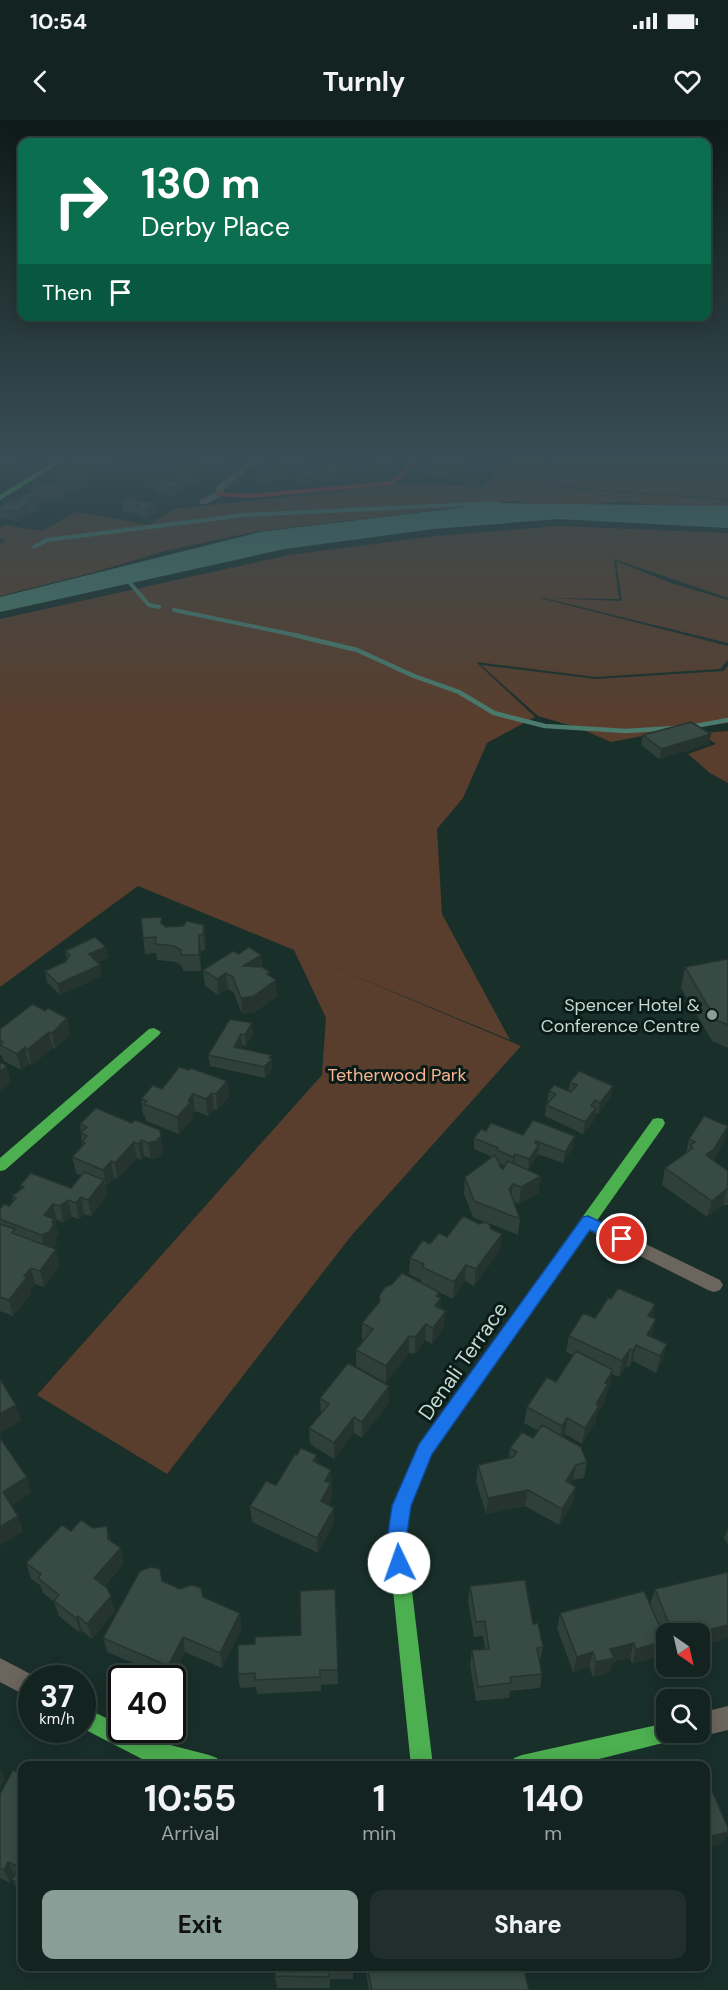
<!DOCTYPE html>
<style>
body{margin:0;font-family:"DM Sans",sans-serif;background:#202f2d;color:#f1f3f6;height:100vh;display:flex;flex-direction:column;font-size:22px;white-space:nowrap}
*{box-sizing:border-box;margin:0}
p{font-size:20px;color:#9da4a5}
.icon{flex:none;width:33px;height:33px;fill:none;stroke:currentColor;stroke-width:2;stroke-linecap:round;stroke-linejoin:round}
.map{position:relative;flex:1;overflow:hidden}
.sheet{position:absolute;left:18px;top:1641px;width:692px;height:210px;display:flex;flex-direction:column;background:#132320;border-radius:12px;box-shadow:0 3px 15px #0003,0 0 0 2px #32403e}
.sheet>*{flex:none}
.guide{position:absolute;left:18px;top:18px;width:693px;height:183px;border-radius:12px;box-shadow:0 3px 15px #0003,0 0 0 2px #32403e;background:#0b6e4f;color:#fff;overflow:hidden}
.needle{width:39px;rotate:146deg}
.fabs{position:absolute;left:656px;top:1503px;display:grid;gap:12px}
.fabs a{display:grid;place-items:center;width:54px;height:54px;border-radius:12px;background:#132320;box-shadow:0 3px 15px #0003,0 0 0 2px #32403e;font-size:30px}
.speed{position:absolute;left:18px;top:1545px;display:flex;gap:12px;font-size:30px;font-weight:700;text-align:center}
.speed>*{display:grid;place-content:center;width:78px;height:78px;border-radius:50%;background:#132320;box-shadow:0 3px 15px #0003,0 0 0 2px #32403e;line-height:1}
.speed small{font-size:15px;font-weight:400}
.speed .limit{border:3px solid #111;border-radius:9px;background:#fff;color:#111}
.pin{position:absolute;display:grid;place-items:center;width:51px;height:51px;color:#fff;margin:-26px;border:3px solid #fff;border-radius:50%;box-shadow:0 2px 6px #0007}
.me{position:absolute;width:66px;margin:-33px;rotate:357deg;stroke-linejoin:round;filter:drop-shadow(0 0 4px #0008)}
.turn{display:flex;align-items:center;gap:21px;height:126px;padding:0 24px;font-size:27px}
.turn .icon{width:78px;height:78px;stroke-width:2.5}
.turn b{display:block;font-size:42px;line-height:51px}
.then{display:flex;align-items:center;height:57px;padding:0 24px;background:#0003;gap:12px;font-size:22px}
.eta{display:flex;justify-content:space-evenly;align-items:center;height:102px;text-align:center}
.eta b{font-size:36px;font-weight:700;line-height:42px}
.primary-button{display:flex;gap:12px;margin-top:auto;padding:12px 24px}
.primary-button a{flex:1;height:69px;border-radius:12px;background:#889e97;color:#111;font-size:24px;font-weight:700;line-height:69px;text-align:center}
.primary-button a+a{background:#202f2d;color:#f1f3f6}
.status{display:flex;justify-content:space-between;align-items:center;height:42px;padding:0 30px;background:#132320;direction:ltr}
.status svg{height:16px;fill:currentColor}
header{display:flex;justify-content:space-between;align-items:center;height:78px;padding:0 24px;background:#132320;font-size:27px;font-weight:700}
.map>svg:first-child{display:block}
.green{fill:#593e2d}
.water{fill:#4a7b6d}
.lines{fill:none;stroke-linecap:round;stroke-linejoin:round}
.stream-far1{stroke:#4a7b6d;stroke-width:4}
.stream{stroke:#4a7b6d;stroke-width:4.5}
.street{fill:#6c655e;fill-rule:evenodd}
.fast{fill:#4caf50;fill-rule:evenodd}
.jam{fill:#c62828;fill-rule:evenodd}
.wall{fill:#2f403a;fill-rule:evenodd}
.shaded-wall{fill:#263430}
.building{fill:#374a44;stroke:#263430;stroke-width:1.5}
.route{fill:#1a73e8;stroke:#114b97;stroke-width:1.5}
.poi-dot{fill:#889e97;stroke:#0b1b17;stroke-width:2}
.labels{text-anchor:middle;stroke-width:6;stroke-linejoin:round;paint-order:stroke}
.poi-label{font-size:18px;fill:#c4d9d2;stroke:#0b1b17;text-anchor:end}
.park-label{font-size:18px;fill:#f9b692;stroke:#0b1b17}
.near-street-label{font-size:21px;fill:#c4d9d2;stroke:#0b1b17}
</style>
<div class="status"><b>10:54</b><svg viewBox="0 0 49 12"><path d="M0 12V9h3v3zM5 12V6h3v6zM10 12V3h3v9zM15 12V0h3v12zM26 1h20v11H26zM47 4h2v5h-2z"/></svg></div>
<header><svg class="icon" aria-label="back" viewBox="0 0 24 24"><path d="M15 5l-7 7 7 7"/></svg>Turnly<svg class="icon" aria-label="heart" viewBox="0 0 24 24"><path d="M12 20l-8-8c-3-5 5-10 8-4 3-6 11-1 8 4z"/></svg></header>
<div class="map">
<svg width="728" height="1870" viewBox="0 0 728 1870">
<rect width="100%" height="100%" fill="#192f2a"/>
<path class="green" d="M512 338H547L543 341 536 354 554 364 572 369 727 380 728 386 669 387 626 382 557 386 534 385 517 381 492 383 254 412 165 431 95 452 0 476V424L6 420 0 418V408L6 405 42 411 76 392 149 405 174 389 404 364 483 367Z
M553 338H728V379L576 368 557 363 541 354 548 342Z
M559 406 728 413V478L614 439 619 479 540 478 728 526V540L720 549 595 557 476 542 535 597 487 623 463 678 437 709 442 794 510 920 324 843 521 926 351 1116 167 1354 37 1275 322 955 326 898 294 830 138 766 0 867V499L289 435 436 416Z
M616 441 671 463 728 480V523L544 478 622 481Z
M481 545 596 559 724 551 728 546V603L685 608 611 622 579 608 538 596Z
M728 611V663L710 653 688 634 716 624 700 613Z"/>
<path class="water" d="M497 383 728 386V408L559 399 433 409 285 429 0 492V477L260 412Z"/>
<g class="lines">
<path class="stream-far1" d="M34 427 47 420 245 395 497 383
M130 463 149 485 159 487
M174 490 300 516"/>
<path class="stream" d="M294 515 357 530 414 556 459 572 494 593 545 606 626 611 674 608
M690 607 728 600"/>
<path class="street" d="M253 338H263L225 368 221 376 206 384H200V380L215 373 218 365Z
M588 1096 720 1160 723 1165 720 1170 714 1172 708 1170 582 1107 579 1102 582 1097Z
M0 1538 38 1558H32V1579L0 1562Z
M728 1586V1610L699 1617 691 1613 699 1612V1593Z"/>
<path class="fast" d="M59 338H68L0 380V375Z
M154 908 161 912 159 915 5 1050 0 1051V1038L149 909Z
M658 998 663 999 665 1003 663 1007 432 1334 411 1386 406 1421 433 1646H411L388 1421 393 1386 419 1324 653 999Z
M82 1586 122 1606V1610H129L147 1619 209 1635 217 1638 219 1646H167L144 1640 82 1608Z
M666 1603V1612H682L679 1619 571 1646H512L514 1638 522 1635Z"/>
<path class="jam" d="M414 338H422L393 365 250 378 218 376 214 374 218 372 250 374 391 361Z"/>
</g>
<path class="wall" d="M5 338H30L31 342 19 350H16V351L3 360H0V341H2L1 340Z
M79 338H115L116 343 112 346 96 344V348L89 353 90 361 75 371 66 370 67 377 62 381 38 378V380L40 381 42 389 37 392 30 391 17 401 0 398V388L12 382V380L31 373 30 369 56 364V360L58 358 57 353 65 350V348Z
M196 338H234V339L229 343H228L217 352 203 350V353L192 359 188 358 200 363 194 368 184 366V370L177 376 158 374 157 367 155 369 145 367 144 363H160L175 361V358L177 357 171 356 170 348 196 344Z
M284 338H312L310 340H308V343L304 346 294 345V347L291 350H293V354L288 359 275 357V360L271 364 254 362V358L270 355V352L277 348V346L282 341Z
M375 338H401L392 346H386V350L381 354 362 352V348L373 344V340Z
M436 338H471V345L467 349H466L464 353 454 352 450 359 427 356V348Z
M486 338H500L498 341 486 339Z
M345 352 336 362H316V356L307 364 297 362V358L317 353Z
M137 380 159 392 147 397 138 396V393L123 392 122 382Z
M643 615 709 624 659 639 641 625Z
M141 798 166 807 204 805 206 821 205 830 201 831V851H183L182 846 176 842 157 840 156 833 145 834Z
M106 827 108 838 97 842 102 856 60 875 47 862 45 851 65 842 67 839 65 831Z
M239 834 261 835 262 847 270 856 277 876 255 892 242 894 234 873 228 869 218 875 205 866 203 850Z
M728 840V928L712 921 681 868 685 847Z
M45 891 67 898 70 914 55 929 53 928 31 945 29 944 21 950 4 941 2 936 0 935V909Z
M230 899 253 914 246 926 242 925 241 929 271 935 272 950 265 958 210 946 208 935Z
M189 950 227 961 229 977 217 990 214 989 208 996 195 991 192 994 193 999 179 1014 146 1001 145 996 143 995 141 979 162 969Z
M570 962 611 977 598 994 596 993 595 999 583 1014 545 996 546 985 548 983 547 982 549 971H568Z
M96 988 163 1032 158 1038 151 1039 144 1036 141 1040 137 1038 117 1059 114 1058 106 1066 107 1076 91 1096 84 1094 79 1099 72 1097 63 1102 57 1100 55 1102 58 1115 56 1118 57 1122 53 1128 60 1146 44 1167 35 1164 30 1170 31 1174 13 1196 0 1191V1089L9 1086 13 1081 12 1076 21 1069 20 1065 71 1068 81 1056 76 1053 72 1037 82 1026 80 1004Z
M486 1011 523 1015 573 1027 563 1043 538 1034 537 1036 528 1050 539 1073 519 1084 513 1081 520 1099 518 1115 488 1103 491 1109 502 1114 500 1130 474 1166 465 1161 453 1179 421 1163V1160L409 1154 410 1138 430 1124 484 1102 473 1097 464 1074 465 1057 492 1037 474 1029V1018ZM498 1043 505 1046 503 1049 501 1048Z
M689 1019 724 1023 713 1040 728 1051V1085H723L707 1097 662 1065 665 1048 686 1033Z
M379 1176 439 1177 441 1178 440 1188 444 1207 432 1224 425 1220 415 1234 409 1233 386 1263 356 1246V1230L364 1220 362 1219V1203L379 1182Z
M611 1179 655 1184 652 1197 656 1199 651 1217 667 1224 663 1240 656 1253 633 1241 629 1247 627 1246 624 1248 619 1257 612 1254 610 1266 607 1271 605 1281 597 1293 595 1302 582 1324 565 1314 563 1317 587 1342 584 1358 573 1360 570 1364 573 1383 559 1405 525 1386 486 1394 476 1361 478 1345 509 1338 510 1328 533 1318 538 1311 524 1303 527 1287 556 1262 573 1235 566 1232 569 1216 595 1198Z
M320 1278 389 1282 362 1318 354 1313 334 1339 310 1324 309 1308 321 1294Z
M297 1335H317V1343L331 1350 332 1379 328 1385 334 1403 318 1433 252 1402 250 1386 276 1365Z
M728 1408V1425L724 1418Z
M71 1411 111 1421 124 1443 105 1466 115 1491 92 1519 82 1511 80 1513 59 1496 54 1482 43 1473 40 1465 31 1459 26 1443Z
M728 1452V1518L699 1526V1514H666V1523L665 1522 661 1536 632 1544 630 1538 613 1542 610 1552 593 1557 589 1547 573 1552 557 1508 560 1493 650 1484 655 1469Z
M162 1461 180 1469 203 1477 242 1508 222 1548 185 1532 172 1558H168L107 1532 103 1518Z
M470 1466 533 1504 543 1527 540 1541 542 1554 540 1568 510 1571 509 1578 476 1581 470 1545 472 1530 485 1529 483 1516 474 1517 468 1481Z
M335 1469 338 1564 321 1565V1571L257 1574 256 1567 240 1568 238 1554 255 1524 301 1515Z
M22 1654V1775L19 1773 12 1760 15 1755 10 1763 0 1758V1674Z
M225 1846H354L353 1859H330V1868H277L275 1856 276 1850 226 1849Z
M365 1846H523L529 1870H369Z"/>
<path class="shaded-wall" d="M23 338H30L31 342 19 350 17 342Z
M111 338H115L116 343 112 346Z
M224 338H227L228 344 223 348 222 340Z
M234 338V339L229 343V339Z
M397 338H401L392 346 393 342Z
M469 338H471V345L467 349 468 341Z
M308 339V343L304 346V342Z
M95 340 96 348 81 358 80 350Z
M466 342V350L464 353V345Z
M15 343 16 351 3 360 1 352Z
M294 343V347L288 351V347Z
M221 344V348L217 352V348Z
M345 344V352L336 362 335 354Z
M203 345V353L192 359 191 350Z
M386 345V350L381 354V350Z
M455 346 454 354 450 359 451 351Z
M293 350V354L288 359 287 354Z
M317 351 316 356 307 364 306 360Z
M89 353 90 361 75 371 74 363Z
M275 356V360L271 364V360Z
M199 358 200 363 194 368 193 363Z
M160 361V365H157V367L155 369V364Z
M184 362V370L177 376 176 368Z
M61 364 62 371 66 369 67 377 62 381 61 372 56 367Z
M37 374 38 382 40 381 42 389 37 392 36 384 29 379Z
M29 383 30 391 17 401 16 392Z
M158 384 159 392 147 397 146 389Z
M711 614 709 624 659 639 661 629Z
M204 805 206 821 205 830 203 815Z
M199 815 201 831V851L199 835Z
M106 827 108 838 91 845 89 834Z
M261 835 262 851 243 846Z
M100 845 102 856 60 875 58 864Z
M270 852 271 864 276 860 277 876 255 892 242 894 241 878Z
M226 853 228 869 218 875 217 859Z
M67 898 70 914 55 929 52 913Z
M252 903 253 914 246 926 245 915Z
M49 912 53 928 31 945 28 929Z
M241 914 242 925 235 938 234 927Z
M25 927 29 944 21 950 17 934Z
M271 935 272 950 265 958 264 947Z
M7 946 11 962 0 972V952Z
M227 961 229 977 217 990 216 974Z
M613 966 611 977 598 994 600 983Z
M212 973 214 989 208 996 206 979Z
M193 974 195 991 192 994 193 999 179 1014 177 997 188 981Z
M596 988 595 999 583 1014 585 1002Z
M728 1007 724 1023 710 1046 706 1035Z
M161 1016 163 1032 158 1038 151 1039 148 1023Z
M575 1016 573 1027 563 1043 565 1032Z
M142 1020 144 1036 141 1040 138 1024Z
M536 1021 535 1030 539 1025 537 1036 528 1050 529 1039Z
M134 1022 137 1038 117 1059 115 1043Z
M515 1034 514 1045 512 1048 513 1037Z
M111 1041 114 1058 106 1066 103 1050Z
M541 1056 539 1073 519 1084 521 1067Z
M104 1060 107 1076 91 1096 88 1080Z
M513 1064 511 1080 509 1069Z
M727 1068 723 1085 707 1097 712 1081Z
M81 1077 84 1094 79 1099 76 1083Z
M68 1080 72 1097 63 1102 60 1086Z
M53 1084 57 1100 55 1102 58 1115 56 1118 57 1122 53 1128 45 1131 41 1115 44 1095Z
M502 1114 500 1130 474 1166 476 1149Z
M56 1129 60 1146 44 1167 40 1151Z
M466 1145 465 1161 453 1179 454 1162Z
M31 1148 35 1164 30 1170 31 1174 13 1196 9 1180Z
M439 1172V1181L441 1178 440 1195 434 1202 436 1176Z
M655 1184 651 1201 648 1196Z
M446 1191 444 1207 432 1224 433 1208Z
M656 1199 652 1215 644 1229 647 1215Z
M426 1204 425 1220 415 1234V1217Z
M409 1216V1233L386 1263V1246Z
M667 1224 663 1240 656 1253 660 1236Z
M636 1225 633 1241 629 1247 633 1231Z
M630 1229 627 1246 619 1257 622 1241Z
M613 1250 610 1266 607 1271 605 1281 597 1293 595 1302 582 1324 585 1308 605 1263Z
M389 1266V1282L362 1318V1302Z
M16 1285 21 1301 0 1313V1294Z
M354 1297V1313L334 1339V1323Z
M567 1298 565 1314 560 1322 562 1306Z
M317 1335 318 1351 313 1341Z
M576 1345 573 1360 563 1376 566 1361Z
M331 1350 332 1379 321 1397V1381L325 1361Z
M27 1357 31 1373 8 1388 3 1372Z
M576 1367 573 1383 559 1405 562 1389Z
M528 1370 525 1386 486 1394 488 1378Z
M334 1388V1403L318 1433 317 1418Z
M18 1396 23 1411 0 1426V1407Z
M107 1406 111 1421 108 1419Z
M121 1428 124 1443 98 1473 94 1458Z
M111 1476 115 1491 92 1519 87 1504Z
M240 1493 242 1508 222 1548 220 1533Z
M78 1496 82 1511 80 1513 76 1498Z
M728 1505V1518L699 1526V1514H693Z
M183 1517 185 1532 172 1558H171L168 1546Z
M666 1521 661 1536 632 1544 636 1529Z
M634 1523 630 1538 613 1542 610 1552 593 1557 596 1542 610 1529Z
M593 1532 589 1547 573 1552 577 1537Z
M0 1649 5 1660 0 1668Z
M728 1712V1714L723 1724 705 1729V1718Z
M8 1742 15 1755 10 1763 4 1750Z
M711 1754 705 1766V1755Z"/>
<path class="building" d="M5 338H23L17 342 1 340Z
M79 338 95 340 80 350 65 348Z
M284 338H307L308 339 304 342 282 340Z
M375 338H397L393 342 373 340Z
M436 338H469L468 341H454L466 342 464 345 452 344 455 346 451 351 427 348Z
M0 341 15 343 1 352H0Z
M282 341 294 343 288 347 277 346Z
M333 341 345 344 335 354H316L321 349H325Z
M203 342 221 344 217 348 203 346V345H200Z
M184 343 203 345 191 350 170 348 175 344Z
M368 343 386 345 381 350 362 348Z
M273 347 293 350 287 354 270 352Z
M63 349 73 351 67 354 57 353Z
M307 350 317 351 306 360 297 358Z
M76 351 89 353 74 363 56 360 64 355H69Z
M259 354 275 356 271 360 254 358Z
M178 355 188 357 186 359 199 358 193 363 176 361 178 359 175 358Z
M149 359 160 361 155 364 144 363Z
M165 359 184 362 176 368 157 365Z
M41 363 61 364 56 367 66 369 61 372 30 369Z
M28 373 37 374 29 379 40 381 36 384 29 383 16 392 0 390V388L8 382 17 381 12 380Z
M127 377 136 378 135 380 127 379 123 382H122Z
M127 379 158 384 146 389 137 388 140 385 122 383Z
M691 602 711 614 661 629 643 615Z
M162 797 161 803 166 807 183 806 187 801 204 805 203 815H199V835H181V830L174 826 155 824 156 817 143 818 141 798Z
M95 817 106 827 89 834 100 845 58 864 45 851 65 842 70 835 65 831Z
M249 827 261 835 243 846 262 847 270 852 267 854 276 860 254 876 241 878 233 857 226 853 217 859 203 850 233 831 239 834Z
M727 839 728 840V905L716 900 685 847Z
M33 884 45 891 48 888 67 898 52 913 49 912 28 929 25 927 17 934 0 925 3 922 0 920V909Z
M230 899 252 903 245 915 241 914 234 927 271 935 269 938 272 939 264 947 208 935Z
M0 942 7 946 0 952Z
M179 947 189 950 191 948 227 961 216 974 212 973 206 979 193 974 188 981 191 982 177 997 144 984 147 981 141 979 153 965 162 969Z
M579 951 613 966 600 983 595 980 591 986 596 988 585 1002 546 985 556 974 549 971 554 965 571 972 577 965 570 962Z
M96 988 132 1003 135 1000 160 1010 161 1016 156 1021 148 1023 142 1020 138 1024 134 1022 115 1043 111 1041 103 1050 72 1037 85 1023 82 1022 87 1016 81 1013 87 1007 80 1004Z
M704 996 728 1006 714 1029 706 1035 728 1051V1068L712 1081 665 1048 693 1028 690 1025 695 1022 689 1019Z
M533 1000 575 1016 565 1032 536 1021 535 1023 539 1025 529 1039 515 1034 513 1037 497 1030 498 1028 474 1018 481 1009 486 1011 491 1003 523 1015Z
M495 1035 501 1048 503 1049 508 1041 541 1056 521 1067 513 1064 509 1069 520 1099 474 1081 465 1057Z
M84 1052 104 1060 88 1080 81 1077 76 1083 68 1080 60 1086 53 1084 44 1095 54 1099 52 1102 53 1106 49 1112 41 1115 0 1099V1089L4 1084 9 1086 16 1078 12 1076 24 1067 20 1065 31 1053 71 1068Z
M463 1096 479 1104 485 1102 490 1105 491 1109 502 1114 476 1149 466 1145 454 1162 422 1147 424 1144 410 1138 423 1120 430 1124 439 1113 447 1117Z
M0 1104 15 1109 12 1113 56 1129 40 1151 31 1148 24 1156 27 1157 9 1180 0 1177Z
M402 1153 439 1172 436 1176 441 1178 435 1186 446 1191 433 1208 426 1204 415 1217 409 1216 386 1246 356 1230 373 1209 362 1203 380 1181 379 1176 385 1167 392 1164Z
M618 1168 655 1184 648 1196 656 1199 647 1215 667 1224 660 1236 636 1225 633 1231 630 1229 622 1241 569 1216 583 1193 595 1198 608 1178 611 1179Z
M576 1231 613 1250 605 1263 608 1264 596 1284 599 1286 585 1308 567 1298 562 1306 527 1287 547 1257 556 1262Z
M348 1243 389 1266 362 1302 354 1297 334 1323 309 1308 329 1284 320 1278Z
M0 1259 16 1285 0 1294Z
M542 1305 581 1327 587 1342 576 1345 566 1361 576 1367 562 1389 528 1370 488 1378 478 1345 513 1337 517 1332 510 1328 522 1312 533 1318Z
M0 1318 27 1357 3 1372 18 1396 0 1407Z
M301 1328 317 1335 313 1341 331 1350 325 1361 331 1363 321 1381 334 1388 317 1418 250 1386 266 1361 276 1365 295 1334 297 1335Z
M81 1400 93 1408 107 1406 108 1419 121 1428 94 1458 107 1468 111 1476 87 1504 78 1496 76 1498 54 1481 59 1475 38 1458 41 1454 26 1443 62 1405 71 1411Z
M151 1447 160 1449 162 1461 180 1469 192 1465 201 1468 203 1477 240 1493 220 1533 183 1517 168 1546 103 1518 140 1451Z
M728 1452V1505L693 1514H673L655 1469Z
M525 1460 533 1504 538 1503 543 1527 537 1528 542 1554 510 1557 511 1563 478 1567 472 1530 489 1529 485 1501 476 1502 470 1466Z
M335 1469 338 1550H320V1557L255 1560V1553L238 1554V1525L255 1524V1517L301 1515 300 1471Z
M644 1471 666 1521 636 1529 634 1523 610 1529 614 1538 596 1542 593 1532 577 1537 560 1493Z
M13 1650 22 1654V1765L12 1760 19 1747 8 1742 4 1750 0 1748V1674Z
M713 1673 728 1708V1712L705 1718V1675Z
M705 1738 711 1754 705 1755Z
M276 1846H353V1848H329V1857L275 1856Z
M367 1846H523L529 1870H372Z"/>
<linearGradient id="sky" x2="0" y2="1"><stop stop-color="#0e1a17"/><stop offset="0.56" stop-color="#384d55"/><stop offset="1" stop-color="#384d55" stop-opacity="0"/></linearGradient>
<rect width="728" height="600" fill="url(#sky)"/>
<path class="route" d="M588 1096 627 1115 629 1119 627 1123H616L590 1110 432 1334 411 1386 406 1421 409 1443 406 1450 399 1452 392 1450 387 1421 392 1386 419 1324 583 1097Z"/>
<circle class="poi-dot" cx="712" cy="895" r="6"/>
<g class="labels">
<g class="poi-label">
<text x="700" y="891">Spencer Hotel &amp;<tspan x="700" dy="21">Conference Centre</tspan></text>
</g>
<g class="park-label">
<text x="397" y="961">Tetherwood Park</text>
</g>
<g class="near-street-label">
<text transform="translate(463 1241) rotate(-55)" y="7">Denali Terrace</text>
</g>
</g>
</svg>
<div class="fabs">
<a><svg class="needle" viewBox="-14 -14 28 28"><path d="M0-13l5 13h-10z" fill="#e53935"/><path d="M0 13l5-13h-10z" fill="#9da4a5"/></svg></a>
<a><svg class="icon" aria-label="search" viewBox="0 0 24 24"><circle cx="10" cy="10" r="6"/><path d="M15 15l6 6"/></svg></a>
</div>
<div class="speed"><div>37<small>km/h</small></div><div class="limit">40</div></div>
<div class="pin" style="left:622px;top:1119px;background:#d93025"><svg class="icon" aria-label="arrive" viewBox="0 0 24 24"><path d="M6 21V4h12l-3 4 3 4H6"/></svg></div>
<svg class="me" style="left:399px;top:1443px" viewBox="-20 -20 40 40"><circle r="19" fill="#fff"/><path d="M0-13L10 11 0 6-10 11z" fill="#1a73e8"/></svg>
<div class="guide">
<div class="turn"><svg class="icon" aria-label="right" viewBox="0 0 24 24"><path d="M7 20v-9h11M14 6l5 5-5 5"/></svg><div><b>130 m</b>Derby Place</div></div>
<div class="then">Then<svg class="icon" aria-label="arrive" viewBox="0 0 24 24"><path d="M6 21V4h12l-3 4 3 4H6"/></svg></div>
</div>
<section class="sheet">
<div class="eta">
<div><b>10:55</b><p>Arrival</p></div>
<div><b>1</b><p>min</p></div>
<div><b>140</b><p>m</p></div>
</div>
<div class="primary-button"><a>Exit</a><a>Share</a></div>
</section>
</div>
